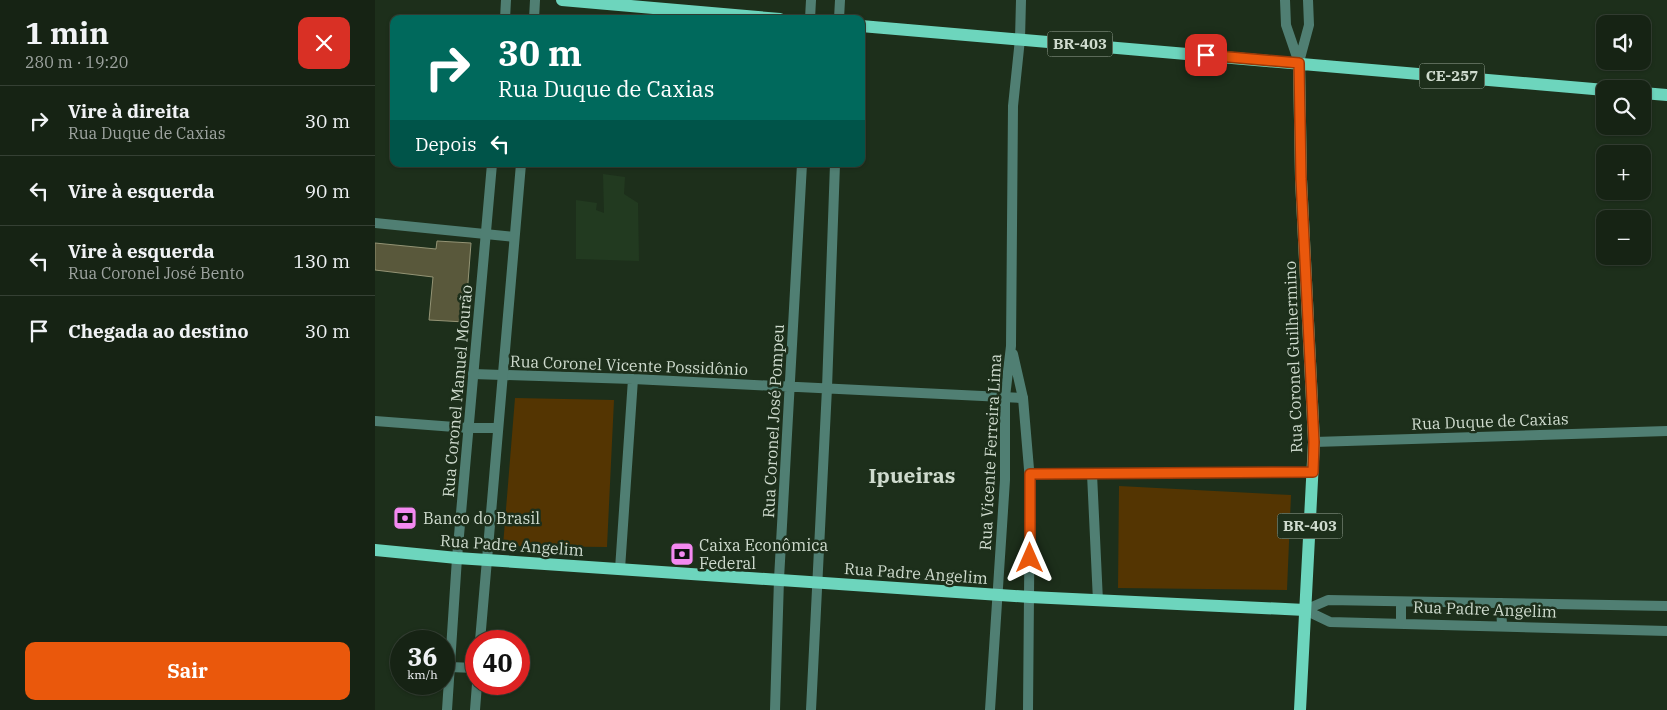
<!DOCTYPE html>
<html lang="pt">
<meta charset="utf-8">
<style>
body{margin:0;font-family:"IBM Plex Serif",serif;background:#232f22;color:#f1f3f6;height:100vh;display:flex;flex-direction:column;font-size:19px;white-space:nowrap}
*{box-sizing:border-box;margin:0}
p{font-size:16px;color:#9ea4a0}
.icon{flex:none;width:28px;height:28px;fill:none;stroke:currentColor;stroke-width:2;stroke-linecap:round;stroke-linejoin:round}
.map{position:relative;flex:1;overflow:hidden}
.side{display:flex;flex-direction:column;background:#162314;width:375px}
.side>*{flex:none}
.hud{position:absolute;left:15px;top:15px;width:475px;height:152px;border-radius:10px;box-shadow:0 1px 4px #0004,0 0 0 1px #354034;background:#00695c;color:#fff;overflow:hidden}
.buttons{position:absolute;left:1221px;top:15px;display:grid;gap:10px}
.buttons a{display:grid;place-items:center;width:55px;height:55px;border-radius:10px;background:#162314;box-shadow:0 1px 4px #0004,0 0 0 1px #354034;font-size:25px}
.speed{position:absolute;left:15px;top:630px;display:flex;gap:10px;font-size:25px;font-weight:700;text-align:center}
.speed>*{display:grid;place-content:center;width:65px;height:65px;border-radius:50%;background:#162314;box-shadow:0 1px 4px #0004,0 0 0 1px #354034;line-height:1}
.speed small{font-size:12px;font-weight:400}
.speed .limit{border:8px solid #d22;background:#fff;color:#111}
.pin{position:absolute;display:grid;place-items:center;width:42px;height:42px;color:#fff;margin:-21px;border-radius:10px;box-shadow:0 2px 8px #0006}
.me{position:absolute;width:55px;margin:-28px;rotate:0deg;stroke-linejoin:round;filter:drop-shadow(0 0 4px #0008)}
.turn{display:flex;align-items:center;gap:18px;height:105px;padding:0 25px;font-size:22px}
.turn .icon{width:65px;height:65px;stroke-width:2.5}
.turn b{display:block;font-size:35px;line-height:42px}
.then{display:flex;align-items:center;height:48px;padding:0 25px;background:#0003;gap:10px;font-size:19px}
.round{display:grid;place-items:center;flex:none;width:52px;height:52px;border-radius:10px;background:#232f22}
.summary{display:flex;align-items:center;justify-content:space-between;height:85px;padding:0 25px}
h1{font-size:30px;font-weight:700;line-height:38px}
.action{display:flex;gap:10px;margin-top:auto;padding:10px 25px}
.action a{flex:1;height:58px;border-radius:10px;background:#ea580c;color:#fff;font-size:20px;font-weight:700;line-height:58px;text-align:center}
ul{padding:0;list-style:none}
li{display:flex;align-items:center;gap:15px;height:70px;padding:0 25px;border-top:1px solid #354034}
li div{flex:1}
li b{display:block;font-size:19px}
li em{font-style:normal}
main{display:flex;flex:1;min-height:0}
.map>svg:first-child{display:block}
.built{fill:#223a20}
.green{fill:#543502}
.building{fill:#59583b;stroke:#949475}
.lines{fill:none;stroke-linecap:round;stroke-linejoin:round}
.minor{stroke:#507f73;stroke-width:10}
.tertiary{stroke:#507f73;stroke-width:10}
.primary{stroke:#6dd5bd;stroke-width:12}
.route-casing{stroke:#983908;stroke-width:12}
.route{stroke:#ea580c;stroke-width:9}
.labels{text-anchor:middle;stroke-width:5;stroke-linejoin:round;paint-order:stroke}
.shield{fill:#1d2f1b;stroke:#9aa798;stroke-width:1}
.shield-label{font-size:15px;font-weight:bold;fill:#cfdbce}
.street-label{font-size:16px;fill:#cfdbce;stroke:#1d2f1b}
.poi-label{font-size:16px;fill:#cfdbce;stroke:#1d2f1b;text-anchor:start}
.district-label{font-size:21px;font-weight:bold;fill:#cfdbce;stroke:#1d2f1b}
</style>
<main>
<section class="side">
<div class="summary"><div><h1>1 min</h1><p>280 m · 19:20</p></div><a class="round" style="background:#d93025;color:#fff"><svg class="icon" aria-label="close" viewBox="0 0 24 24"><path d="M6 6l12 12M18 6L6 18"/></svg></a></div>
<ul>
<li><svg class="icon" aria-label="right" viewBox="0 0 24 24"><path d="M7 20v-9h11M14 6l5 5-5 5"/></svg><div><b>Vire à direita</b><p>Rua Duque de Caxias</p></div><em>30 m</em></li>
<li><svg class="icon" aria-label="left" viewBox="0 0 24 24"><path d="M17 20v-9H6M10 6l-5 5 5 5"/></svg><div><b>Vire à esquerda</b></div><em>90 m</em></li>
<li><svg class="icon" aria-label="left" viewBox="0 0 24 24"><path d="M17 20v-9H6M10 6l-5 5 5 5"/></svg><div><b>Vire à esquerda</b><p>Rua Coronel José Bento</p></div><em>130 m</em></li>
<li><svg class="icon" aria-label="arrive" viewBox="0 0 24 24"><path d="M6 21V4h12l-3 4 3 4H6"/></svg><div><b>Chegada ao destino</b></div><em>30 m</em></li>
</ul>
<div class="action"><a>Sair</a></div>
</section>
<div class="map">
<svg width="1292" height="710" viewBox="0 0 1292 710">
<rect width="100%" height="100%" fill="#1d2f1b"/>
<path class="built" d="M228 174 250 177 249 194 263 203 264 261 201 259V200L222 203 221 210 229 213Z"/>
<path class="green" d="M140 398 239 400 232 547 128 546Z
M744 486 916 495 912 590 743 588Z"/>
<path class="building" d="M62 241 96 243 90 322 54 320 58 277 0 270V243L61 249Z"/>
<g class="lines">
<path class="minor" d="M645 39 646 0
M0 223 139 237
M98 374 258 379 648 398
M0 421 93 428H123
M939 442 1292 431
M655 474 938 472
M717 474 723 601
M245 569 258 379
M400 710 404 579 427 164
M436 710 452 388 460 164"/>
<path class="tertiary" d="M910 0 911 25 924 63
M130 19 131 0
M159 19 160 0
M435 19 436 0
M464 19 465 0
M924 62 934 25 933 0
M638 354 648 398 655 481 653 710
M1126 603 1127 626
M930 610 955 622 1292 631
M930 610 953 600 1292 606
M1026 623V602
M105 641 146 164
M74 667 101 668
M72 710 82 558 117 164
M100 710 102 684
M615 710 630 480V397L636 346 638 106 645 39"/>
<path class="primary" d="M187 0 405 19
M486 26 1230 90
M924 63 926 179 939 442 925 710
M1268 93 1292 95
M0 550 82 558 655 597 930 610"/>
</g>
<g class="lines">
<g class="route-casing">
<path id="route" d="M655 558V474L938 472 939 442 926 179 924 63 831 55"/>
</g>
<use href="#route" class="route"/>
</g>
<defs>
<g id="bank-square" transform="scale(1.25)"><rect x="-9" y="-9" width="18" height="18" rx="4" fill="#f489f1" stroke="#1d2f1b"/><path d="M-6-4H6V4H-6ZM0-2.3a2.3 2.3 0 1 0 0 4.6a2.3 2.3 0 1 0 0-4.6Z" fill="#111"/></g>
</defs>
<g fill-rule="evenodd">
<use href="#bank-square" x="30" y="518"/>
<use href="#bank-square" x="307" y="554"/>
</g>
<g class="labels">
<g class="shield">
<rect x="672.5" y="31.5" width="65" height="25" rx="4"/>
<rect x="1044.5" y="63.5" width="65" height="25" rx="4"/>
<rect x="902.5" y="513.5" width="65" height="25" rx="4"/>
</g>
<g class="shield-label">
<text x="705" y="49">BR-403</text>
<text x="1077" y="81">CE-257</text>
<text x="935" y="531">BR-403</text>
</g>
<g class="street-label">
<text transform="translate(918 357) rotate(-92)" y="6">Rua Coronel Guilhermino</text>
<text transform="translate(254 365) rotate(2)" y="6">Rua Coronel Vicente Possidônio</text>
<text transform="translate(82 391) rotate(-85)" y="6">Rua Coronel Manuel Mourão</text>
<text transform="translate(398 421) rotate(-87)" y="6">Rua Coronel José Pompeu</text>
<text transform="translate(1115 421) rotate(-2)" y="6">Rua Duque de Caxias</text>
<text transform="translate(615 452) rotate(-87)" y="6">Rua Vicente Ferreira Lima</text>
<text transform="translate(137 545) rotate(4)" y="6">Rua Padre Angelim</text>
<text transform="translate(541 573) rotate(4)" y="6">Rua Padre Angelim</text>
<text transform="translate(1110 609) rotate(2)" y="6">Rua Padre Angelim</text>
</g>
<g class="poi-label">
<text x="48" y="524">Banco do Brasil</text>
<text x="324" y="551">Caixa Econômica<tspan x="324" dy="18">Federal</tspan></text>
</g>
<g class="district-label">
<text x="537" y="483">Ipueiras</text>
</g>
</g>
</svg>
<div class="buttons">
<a><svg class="icon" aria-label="sound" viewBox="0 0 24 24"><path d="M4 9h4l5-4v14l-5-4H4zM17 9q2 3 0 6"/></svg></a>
<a><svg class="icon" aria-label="search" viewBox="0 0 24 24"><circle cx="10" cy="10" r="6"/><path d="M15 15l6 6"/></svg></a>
<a>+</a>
<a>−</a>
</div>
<div class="speed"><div>36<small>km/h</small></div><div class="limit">40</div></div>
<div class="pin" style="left:831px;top:55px;background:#d93025"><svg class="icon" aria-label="arrive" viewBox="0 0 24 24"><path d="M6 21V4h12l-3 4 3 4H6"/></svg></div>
<svg class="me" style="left:655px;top:558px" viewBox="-20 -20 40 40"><path d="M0-17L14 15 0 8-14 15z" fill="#ea580c" stroke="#fff" stroke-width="4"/></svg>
<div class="hud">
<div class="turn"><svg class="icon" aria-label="right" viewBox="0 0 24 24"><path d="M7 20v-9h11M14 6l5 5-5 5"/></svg><div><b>30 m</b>Rua Duque de Caxias</div></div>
<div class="then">Depois<svg class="icon" aria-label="left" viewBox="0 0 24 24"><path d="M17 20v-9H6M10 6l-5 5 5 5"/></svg></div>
</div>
</div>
</main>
